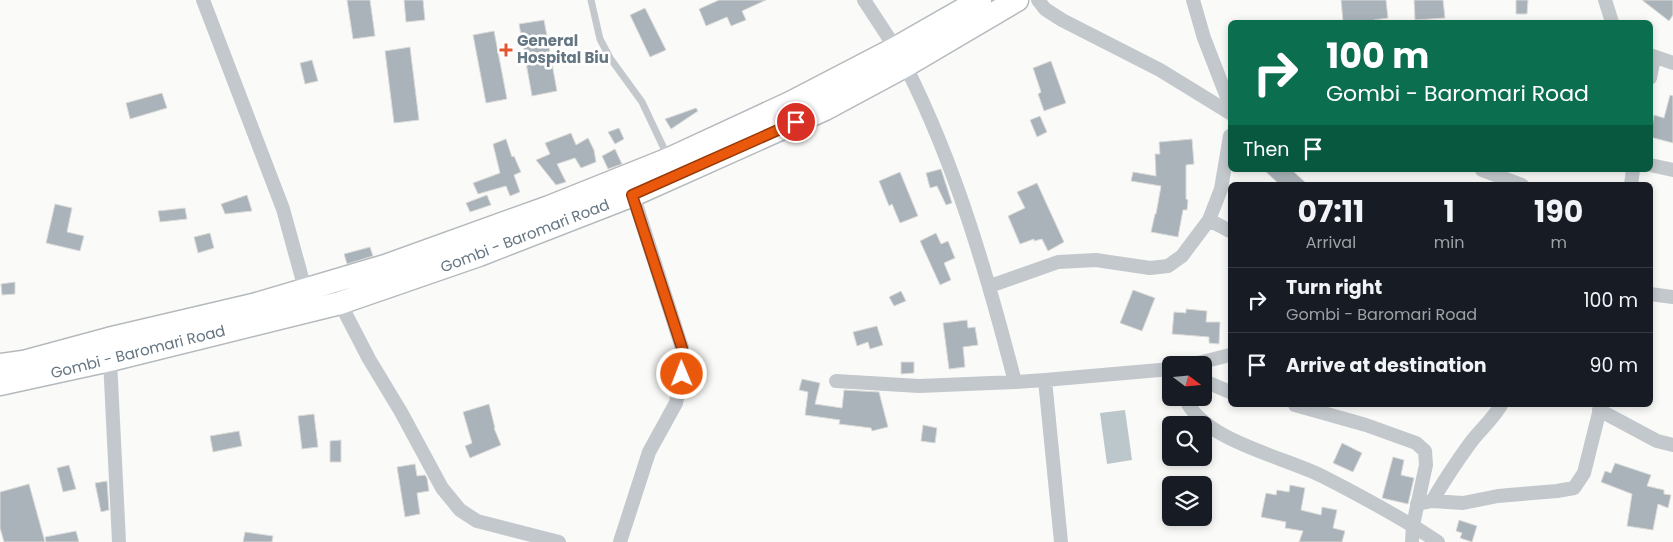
<!DOCTYPE html>
<style>
body{margin:0;font-family:Poppins,sans-serif;background:#242831;color:#f1f3f6;height:100vh;display:flex;flex-direction:column;font-size:19px;white-space:nowrap}
*{box-sizing:border-box;margin:0}
p{font-size:16px;color:#9ea1a6}
.icon{flex:none;width:28px;height:28px;fill:none;stroke:currentColor;stroke-width:2;stroke-linecap:round;stroke-linejoin:round}
.map{position:relative;flex:1;overflow:hidden}
.side{position:absolute;left:1228px;top:182px;width:425px;height:225px;display:flex;flex-direction:column;background:#171b24;border-radius:8px;box-shadow:0 2px 8px #0003}
.side>*{flex:none}
.banner{position:absolute;left:1228px;top:20px;width:425px;height:152px;border-radius:8px;box-shadow:0 2px 8px #0003;background:#0b6e4f;color:#fff;overflow:hidden}
.needle{width:32px;rotate:106deg}
.buttons{position:absolute;left:1162px;top:356px;display:grid;gap:10px}
.buttons a{display:grid;place-items:center;width:50px;height:50px;border-radius:8px;background:#171b24;box-shadow:0 2px 8px #0003;font-size:25px}
.pin{position:absolute;display:grid;place-items:center;width:42px;height:42px;color:#fff;margin:-21px;border:2px solid #fff;border-radius:50%;box-shadow:0 1px 5px #0007}
.me{position:absolute;width:55px;margin:-28px;rotate:359deg;stroke-linejoin:round;filter:drop-shadow(0 0 4px #0008)}
.turn{display:flex;align-items:center;gap:18px;height:105px;padding:0 15px;font-size:22px}
.turn .icon{width:65px;height:65px;stroke-width:2.5}
.turn b{display:block;font-size:35px;line-height:42px}
.then{display:flex;align-items:center;height:48px;padding:0 15px;background:#0003;gap:10px;font-size:19px}
.eta{display:flex;justify-content:space-evenly;align-items:center;height:85px;text-align:center}
.eta b{font-size:30px;font-weight:700;line-height:35px}
ul{padding:0;list-style:none}
li{display:flex;align-items:center;gap:15px;height:65px;padding:0 15px;border-top:1px solid #363941}
li div{flex:1}
li b{display:block;font-size:19px}
li em{font-style:normal}
.map>svg:first-child{display:block}
.water{fill:#bbc7cb}
.building{fill:#aab3b9;stroke:#dcdcda}
.lines{fill:none;stroke-linecap:round;stroke-linejoin:round}
.primary-casing{stroke:#b5babe;stroke-width:25}
.service{stroke:#c3c8cc;stroke-width:7}
.minor{stroke:#c3c8cc;stroke-width:14}
.primary{stroke:#fff;stroke-width:22}
.route-casing{stroke:#983908;stroke-width:12}
.route{stroke:#ea580c;stroke-width:9}
.poi-dot{fill:#e4572e;stroke:#fff;stroke-width:2}
.labels{text-anchor:middle;stroke-width:5;stroke-linejoin:round;paint-order:stroke}
.poi-label{font-size:15px;font-weight:bold;fill:#657683;stroke:#fff;text-anchor:start}
.street-label{font-size:15px;fill:#657683;stroke:#fff}
</style>
<div class="map">
<svg width="1673" height="542" viewBox="0 0 1673 542">
<rect width="100%" height="100%" fill="#fafaf8"/>
<path class="water" d="M1125 410 1132 460 1107 464 1100 413Z"/>
<path class="building" d="M347 0H370L375 36 353 39Z
M404 0H423L425 20 406 22Z
M719 0H766L742 11 746 20 731 26 727 17 706 26 699 9Z
M1341 0H1386L1388 18 1374 20V22H1343Z
M1414 0H1443L1445 18 1415 20Z
M1516 0H1528L1527 14H1516Z
M1642 0H1673V15L1669 21Z
M645 8 666 50 650 57 630 15Z
M544 20 557 91 532 96 519 24Z
M494 31 507 99 486 103 473 35Z
M410 47 419 120 394 123 385 51Z
M312 60 318 81 305 84 300 63Z
M1051 61 1066 103 1044 111 1038 94 1041 92 1033 68Z
M162 93 167 108 130 119 126 103Z
M1670 95 1673 96V143L1650 137 1654 115 1664 118Z
M696 108 698 111 671 129 665 119Z
M1040 116 1047 132 1037 137 1030 120Z
M619 128 624 139 615 144 608 132Z
M571 133 576 145 588 138 594 150 596 162 581 168 575 158 557 164 566 182 556 185 536 160 550 154 545 143Z
M506 139 512 157 514 156 521 172 514 175 520 192 510 196 506 186 478 194 473 183 500 173 493 144Z
M1192 139 1194 164 1186 165V199L1188 200 1187 210H1183L1178 237 1151 232 1155 214H1156L1161 186 1131 181 1133 172 1156 176 1155 154H1160L1159 142Z
M615 149 622 164 608 169 602 156Z
M941 169 952 203 946 205 937 186 930 188 926 173Z
M1264 170H1292L1308 185H1280Z
M900 172 918 216 900 223 892 204 889 206 879 181Z
M1037 183 1064 242 1048 251 1042 239 1034 241V239L1020 244 1008 216 1025 208 1017 192Z
M247 195 252 211 225 214 221 204Z
M487 195 491 205 470 212 466 203Z
M55 204 72 208 67 232 84 236 80 251 46 243Z
M185 208 187 219 160 222 158 211Z
M210 233 214 248 198 253 194 237Z
M936 233 941 244 948 241 955 258 944 263 951 280 940 285 920 241Z
M370 247 373 256 347 264 344 254Z
M15 282V294L2 295 1 284Z
M1133 290 1155 298 1142 331 1120 323Z
M901 291 906 301 894 306 889 297Z
M1186 309 1207 311 1206 322H1220L1219 344 1209 343V337L1172 334 1174 312 1186 313Z
M967 320 968 328 975 327 978 345 963 347 965 367 949 369 943 323Z
M877 326 883 345 870 349 868 342 857 346 853 332Z
M901 362H914V373L901 374Z
M802 379 820 383 815 404 842 408 844 390 879 392 888 427 872 431 871 428 839 424 840 420 805 415 808 392 799 390Z
M489 404 495 428H494L501 445 470 458 465 446 472 443 463 412Z
M314 414 318 447 302 449 298 416Z
M923 425 937 428 935 443 921 441Z
M239 431 242 446 213 452 210 436Z
M341 440V462H330V441Z
M1342 443 1362 453 1353 472 1333 463Z
M1393 457 1404 460 1401 475 1414 478 1408 504 1382 498Z
M1615 463 1651 475 1647 486 1664 490V494L1671 495 1668 508 1658 504 1653 530 1627 526 1632 494 1601 482 1605 471 1611 473Z
M415 464 417 476 425 475 427 478 429 491 417 493 420 514 405 517 397 467Z
M69 465 76 489 63 492 57 468Z
M107 481 109 510 101 512 95 483Z
M29 484 45 542H4L0 528V492Z
M1290 485 1305 488 1301 510 1321 515 1322 507 1337 510 1333 528 1345 531 1342 542H1299L1303 531 1285 528 1286 522 1261 517 1266 493 1276 495 1277 490 1289 492Z
M1459 520 1477 526 1472 542 1460 538 1462 533 1456 531Z
M76 531 79 542H46L45 537Z
M245 532 273 536 272 542H243Z"/>
<g class="lines">
<g class="primary-casing">
<path id="primary" d="M0 365 23 362 108 339 253 305 385 266 549 207 669 159 790 103 894 49 980 0
M0 384 110 360 340 303 479 255 633 195 825 109 905 66 1017 0"/>
</g>
<path class="service" d="M591 0 600 39 610 58 642 102 668 157"/>
<path class="minor" d="M203 0 283 209 305 289
M864 0C878 22 894 44 906 67 956 166 987 274 1015 382L1045 380 1171 369
M1038 0 1045 9 1062 20 1160 70 1230 113
M1193 0 1204 38 1230 105
M1605 0 1612 22
M1650 55 1673 63
M1650 78 1654 57
M1650 165 1673 170
M1482 170 1522 185
M1631 185 1633 170
M1209 220 1230 231
M990 286 1058 262 1096 260 1150 268 1168 266 1182 256 1209 220 1221 189 1230 136
M1650 294 1673 297
M340 303 369 359 401 412 442 488 460 510 477 521 559 542
M110 360 119 542
M1190 365 1230 355
M1045 380 1061 542
M836 381 919 386 1015 382
M1204 381 1230 392
M1185 398C1203 441 1282 456 1322 476 1361 496 1401 517 1438 542
M1295 405 1366 425 1416 443 1425 451 1426 465 1413 525 1412 542
M1599 410 1657 441 1673 445
M1432 501C1444 481 1457 461 1471 442 1481 429 1493 419 1501 405
M1417 504 1432 501 1463 503 1498 496 1557 491 1574 488 1584 473 1601 405
M620 542 649 452 676 403 682 374V348L633 195"/>
<use href="#primary" class="primary"/>
</g>
<g class="lines">
<g class="route-casing">
<path id="route" d="M682 374V348L632 195 796 122"/>
</g>
<use href="#route" class="route"/>
</g>
<path class="poi-dot" d="M503.5 42.5h5v5h5v5h-5v5h-5v-5h-5v-5h5z"/>
<g class="labels">
<g class="poi-label">
<text x="517" y="46">General<tspan x="517" dy="17">Hospital Biu</tspan></text>
</g>
<g class="street-label">
<text transform="translate(525 236) rotate(-21)" y="5">Gombi - Baromari Road</text>
<text transform="translate(138 352) rotate(-14)" y="5">Gombi - Baromari Road</text>
</g>
</g>
</svg>
<div class="buttons">
<a><svg class="needle" viewBox="-14 -14 28 28"><path d="M0-13l5 13h-10z" fill="#e53935"/><path d="M0 13l5-13h-10z" fill="#9ea1a6"/></svg></a>
<a><svg class="icon" aria-label="search" viewBox="0 0 24 24"><circle cx="10" cy="10" r="6"/><path d="M15 15l6 6"/></svg></a>
<a><svg class="icon" aria-label="layers" viewBox="0 0 24 24"><path d="M12 4l9 5-9 5-9-5zM3 14l9 5 9-5"/></svg></a>
</div>
<div class="pin" style="left:796px;top:122px;background:#d93025"><svg class="icon" aria-label="arrive" viewBox="0 0 24 24"><path d="M6 21V4h12l-3 4 3 4H6"/></svg></div>
<svg class="me" style="left:682px;top:374px" viewBox="-20 -20 40 40"><circle r="17" fill="#ea580c" stroke="#fff" stroke-width="3"/><path d="M0-11L8 9 0 5-8 9z" fill="#fff"/></svg>
<div class="banner">
<div class="turn"><svg class="icon" aria-label="right" viewBox="0 0 24 24"><path d="M7 20v-9h11M14 6l5 5-5 5"/></svg><div><b>100 m</b>Gombi - Baromari Road</div></div>
<div class="then">Then<svg class="icon" aria-label="arrive" viewBox="0 0 24 24"><path d="M6 21V4h12l-3 4 3 4H6"/></svg></div>
</div>
<section class="side">
<div class="eta">
<div><b>07:11</b><p>Arrival</p></div>
<div><b>1</b><p>min</p></div>
<div><b>190</b><p>m</p></div>
</div>
<ul>
<li><svg class="icon" aria-label="right" viewBox="0 0 24 24"><path d="M7 20v-9h11M14 6l5 5-5 5"/></svg><div><b>Turn right</b><p>Gombi - Baromari Road</p></div><em>100 m</em></li>
<li><svg class="icon" aria-label="arrive" viewBox="0 0 24 24"><path d="M6 21V4h12l-3 4 3 4H6"/></svg><div><b>Arrive at destination</b></div><em>90 m</em></li>
</ul>
</section>
</div>
